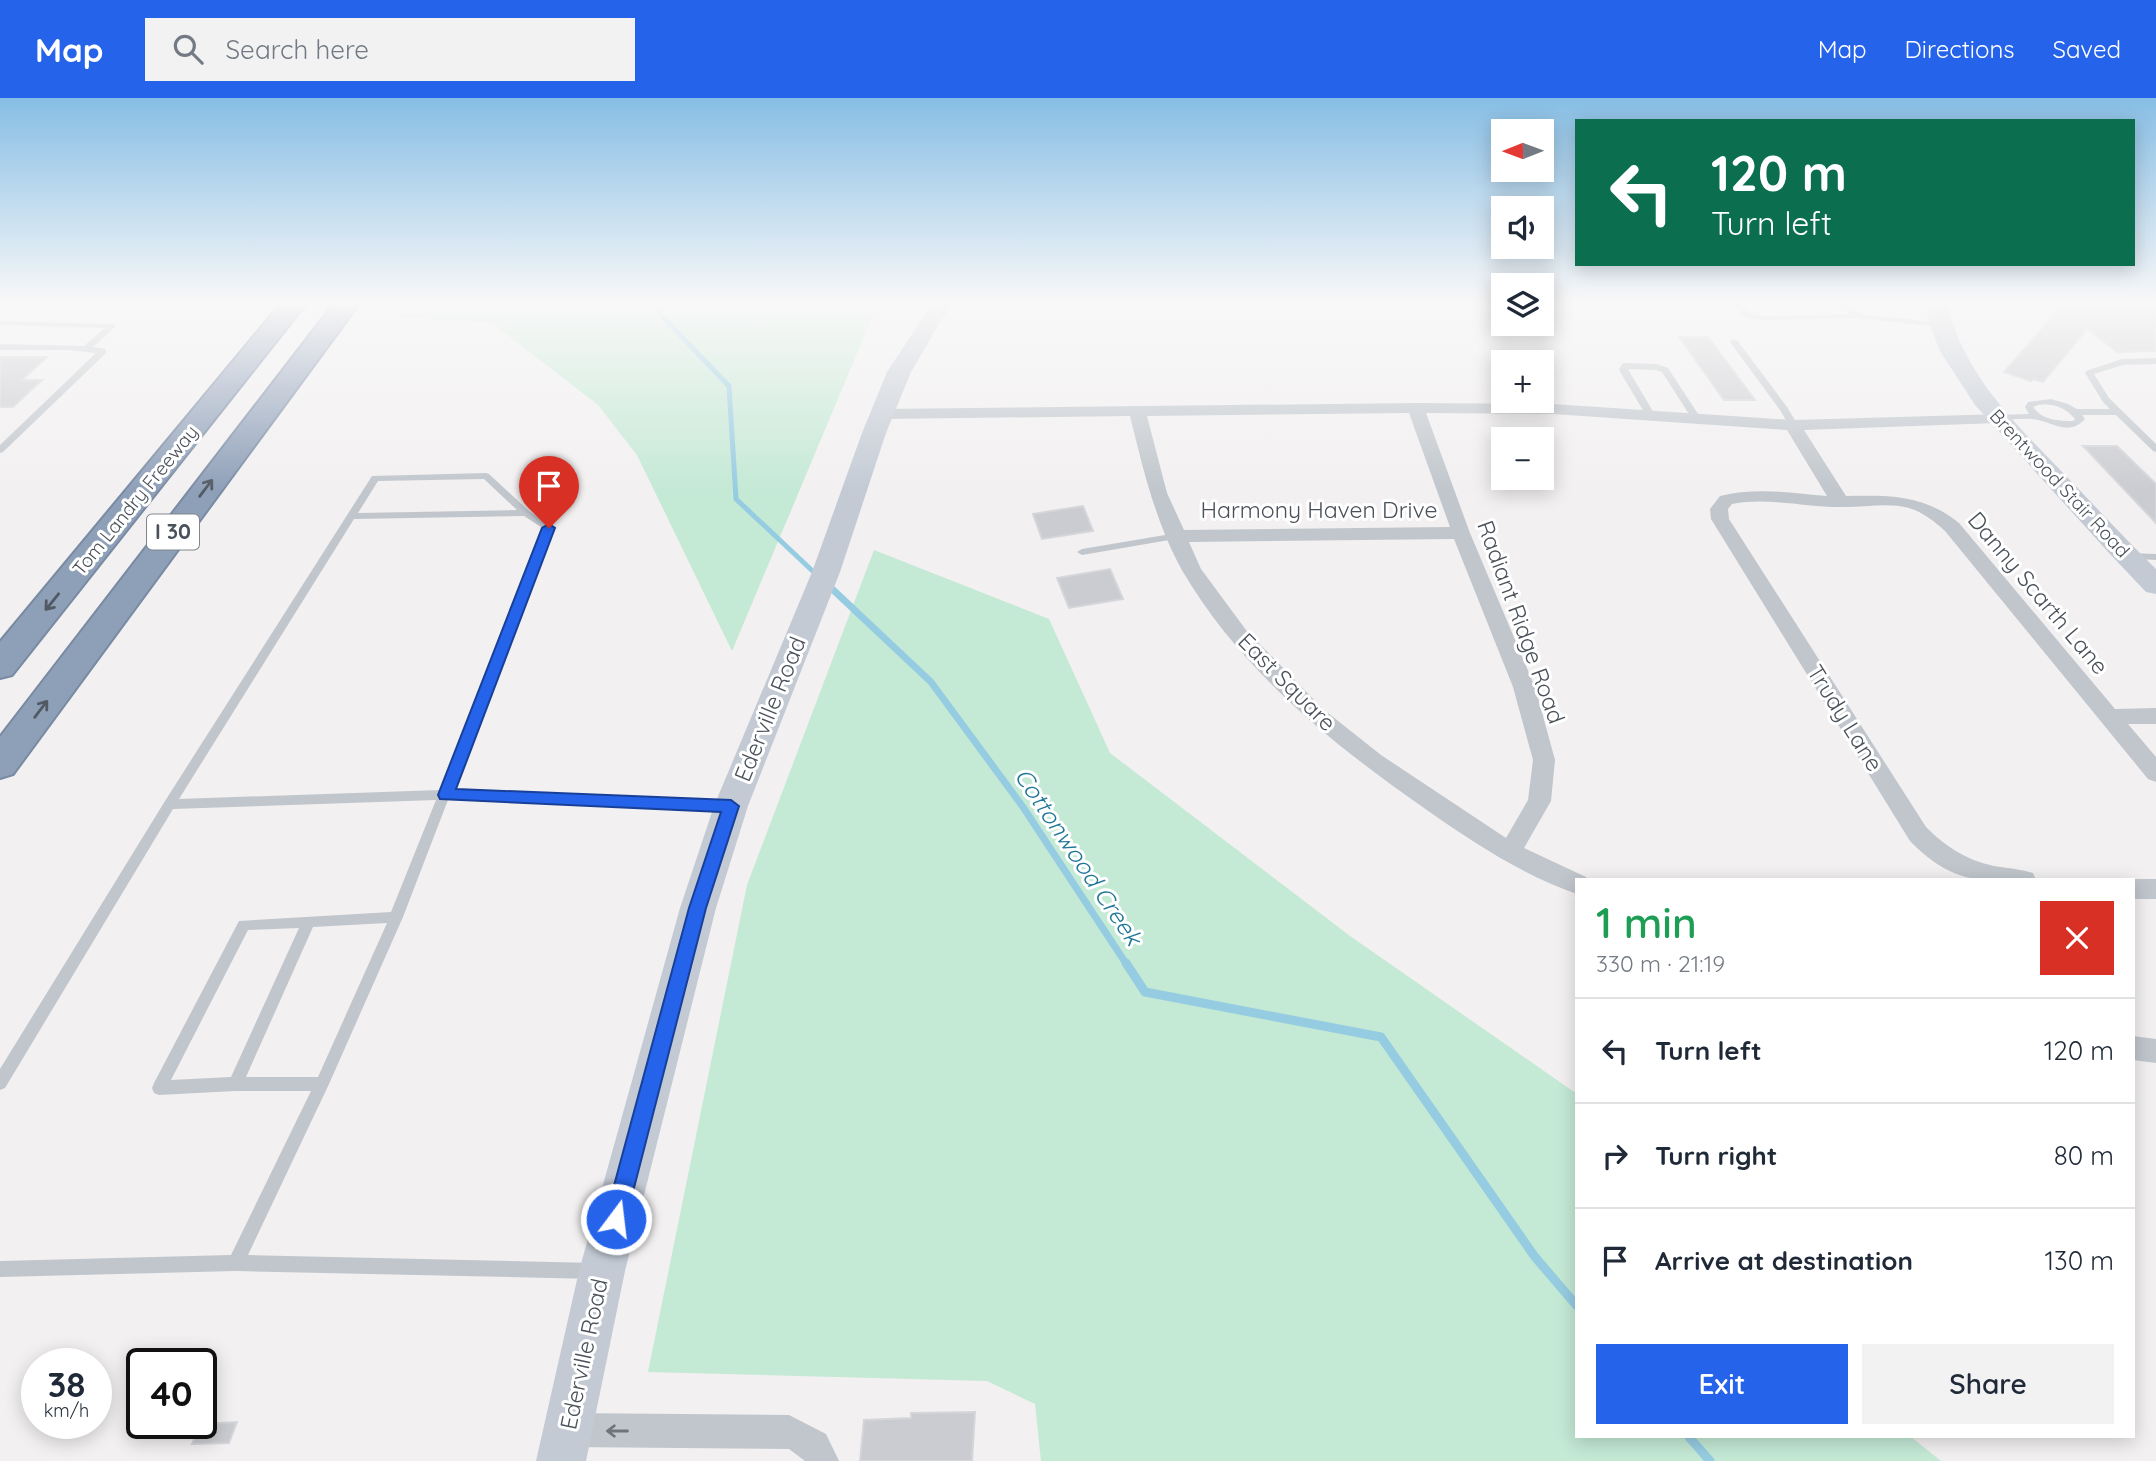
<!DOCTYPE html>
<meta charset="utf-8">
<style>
body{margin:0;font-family:Quicksand,sans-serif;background:#f2f2f3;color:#1f2937;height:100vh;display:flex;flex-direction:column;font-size:26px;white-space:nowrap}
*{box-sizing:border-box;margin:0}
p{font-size:23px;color:#747a83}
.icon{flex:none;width:38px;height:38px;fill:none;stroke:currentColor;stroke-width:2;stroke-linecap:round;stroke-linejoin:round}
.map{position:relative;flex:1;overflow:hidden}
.panel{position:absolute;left:1575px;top:780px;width:560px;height:560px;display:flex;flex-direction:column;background:#fff;border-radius:0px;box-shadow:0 4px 18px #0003}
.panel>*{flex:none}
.hud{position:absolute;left:1575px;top:21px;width:560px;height:147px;border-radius:0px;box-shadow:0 4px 18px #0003;background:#0b6e4f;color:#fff;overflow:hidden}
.needle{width:46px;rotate:269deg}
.fabs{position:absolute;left:1491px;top:21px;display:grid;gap:14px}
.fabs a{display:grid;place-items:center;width:63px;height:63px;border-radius:0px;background:#fff;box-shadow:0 4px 18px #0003;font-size:35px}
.speed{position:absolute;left:21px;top:1250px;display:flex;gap:14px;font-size:35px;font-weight:700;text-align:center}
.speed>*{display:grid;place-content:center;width:91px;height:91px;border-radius:50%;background:#fff;box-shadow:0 4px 18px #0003;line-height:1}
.speed small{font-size:18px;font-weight:400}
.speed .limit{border:4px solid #111;border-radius:10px;background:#fff;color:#111}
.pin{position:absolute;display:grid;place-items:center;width:60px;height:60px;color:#fff;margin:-72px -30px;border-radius:50% 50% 50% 0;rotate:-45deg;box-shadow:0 0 7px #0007}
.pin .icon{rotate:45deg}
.me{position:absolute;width:77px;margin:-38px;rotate:15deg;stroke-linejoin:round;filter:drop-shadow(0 0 5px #0008)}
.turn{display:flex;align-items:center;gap:24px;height:147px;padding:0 21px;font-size:32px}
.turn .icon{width:91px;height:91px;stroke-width:2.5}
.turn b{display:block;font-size:49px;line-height:60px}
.round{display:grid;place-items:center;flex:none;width:74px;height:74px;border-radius:0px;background:#f2f2f3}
.head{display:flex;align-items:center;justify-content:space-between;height:119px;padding:0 21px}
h1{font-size:42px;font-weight:600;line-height:52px;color:#1e9e55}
.action{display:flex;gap:14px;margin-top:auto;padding:14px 21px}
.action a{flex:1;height:80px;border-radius:0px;background:#2563eb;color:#fff;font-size:28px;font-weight:600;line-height:80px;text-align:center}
.action a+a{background:#f2f2f3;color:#1f2937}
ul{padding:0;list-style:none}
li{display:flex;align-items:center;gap:21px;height:105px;padding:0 21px;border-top:2px solid #e0e1e3}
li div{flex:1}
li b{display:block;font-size:26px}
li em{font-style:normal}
header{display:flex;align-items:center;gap:42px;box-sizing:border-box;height:98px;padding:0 35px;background:#2563eb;color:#fff}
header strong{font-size:33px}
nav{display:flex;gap:38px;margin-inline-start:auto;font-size:24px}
.search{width:490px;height:63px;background:#f2f2f3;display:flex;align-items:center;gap:18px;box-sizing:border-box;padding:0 24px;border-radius:0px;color:#747a83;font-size:26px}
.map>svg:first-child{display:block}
.green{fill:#c4e9d5}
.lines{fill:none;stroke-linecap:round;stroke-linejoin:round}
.stream-far2{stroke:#96cce1;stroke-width:5}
.stream-far1{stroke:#96cce1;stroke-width:7}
.stream{stroke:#96cce1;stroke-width:9}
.building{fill:#cbccd1;stroke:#d4d6da;stroke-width:2}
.highway-casing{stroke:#798aa3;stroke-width:4}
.lane{fill:#c0c6cc;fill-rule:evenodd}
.street{fill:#c0c6cc;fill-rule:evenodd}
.secondary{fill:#c3cad4;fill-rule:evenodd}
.highway{fill:#8e9fb8;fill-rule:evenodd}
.oneway{stroke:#515963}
.oneway2{stroke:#6d747c}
.route{fill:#2563eb;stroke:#184099;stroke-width:2}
.labels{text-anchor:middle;stroke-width:6;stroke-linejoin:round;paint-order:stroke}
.far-street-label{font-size:19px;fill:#4a515a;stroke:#fff}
.shield{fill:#fff;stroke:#80858c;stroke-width:2}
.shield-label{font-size:21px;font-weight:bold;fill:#4a515a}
.street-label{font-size:23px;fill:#4a515a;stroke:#fff}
.water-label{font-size:24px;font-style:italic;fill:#1f7698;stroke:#fff}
</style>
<header>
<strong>Map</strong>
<div class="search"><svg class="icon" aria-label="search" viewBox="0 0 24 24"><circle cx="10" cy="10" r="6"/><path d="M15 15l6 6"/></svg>Search here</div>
<nav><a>Map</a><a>Directions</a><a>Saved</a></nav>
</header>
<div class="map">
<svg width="2156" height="1363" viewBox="0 0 2156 1363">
<rect width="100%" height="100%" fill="#f2f0f0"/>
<path class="green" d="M408 203H879L732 553 637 357 598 307 492 225 398 219Z
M874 452 1049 521 1110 655 1350 838 1577 996V1339H1911L1941 1363H1041L1035 1306 987 1283 648 1274 747 787Z"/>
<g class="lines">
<path class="stream-far2" d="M663 203 660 216 729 288 736 401 819 479
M828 487 831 490"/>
<path class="stream-far1" d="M829 488 931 584 1023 709 1127 867"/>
<path class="stream" d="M1126 865 1145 894 1381 939 1535 1159 1577 1208
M1689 1339 1710 1363"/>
</g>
<path class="building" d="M2066 203H2149L2156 209V253L2117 254 2087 231 2043 284 2033 281 2031 283 2004 274Z
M1679 239H1708L1755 302H1724Z
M0 259H47L22 282H42L13 309H0Z
M2083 348H2117L2156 386V425Z
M1083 408 1093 433 1042 441 1033 416Z
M1110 471 1123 501 1069 510 1057 480Z
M975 1314 972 1363H860L864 1322 911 1320V1315Z
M237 1324 229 1345 192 1346 200 1326Z"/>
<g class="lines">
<g class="highway-casing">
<path id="highway" d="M283 203H308L12 577 0 580V544Z
M336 203H361L13 676 0 680V639Z"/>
</g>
<path class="lane" d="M173 203H182L176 207H173Z
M1733 203H1741L1749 215 1762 218 1850 216 1831 203H1841L1861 216 1941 225 1945 227 1941 229 1859 220 1762 222 1743 219Z
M0 223 112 226 116 228 93 249 106 251V255L3 354 0 355V347L96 255 69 252H0V246L84 248 105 230 0 227Z
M1731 242H1737L1787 309 1798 327 1796 329H1790L1780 312 1730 244Z
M2156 260V266L2123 267 2094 276 2109 300 2156 346V354L2153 353 2116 317H2082L2085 321C2068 340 2050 322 2032 321 2020 320 2008 322 1997 323L1992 320 1997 317 2029 316 2025 309 2028 304 2051 301 2068 306 2077 311H2110L2103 304 2085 275 2086 273 2122 261ZM2038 307C2053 305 2065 309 2075 321L2073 323C2058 323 2042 322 2033 309Z
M1625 265 1657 266 1668 270 1702 322 1700 324H1694L1662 274 1656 272 1628 271 1655 317 1653 319H1647L1619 272 1622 266Z
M486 375 489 376 529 413 554 430 452 693 728 703 732 705 734 708 732 711 728 713 448 702 403 819 329 986 248 1157 595 1165 601 1167 603 1173 601 1179 595 1181 236 1173 0 1179V1163L231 1157 311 993H235L159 997 154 995 152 990 154 985 239 823 391 814 436 702 173 711 5 990 0 992V971L165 703 372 378ZM484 381 517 412 358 415 378 383ZM524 418 544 431 440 692 179 701 354 421ZM387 825 318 979H246L313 829ZM299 830 231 979 171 982 248 832Z
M1177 435 1181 436V440L1082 457 1077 454 1082 451Z
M2127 455 2156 456V462L2123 460 2122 458Z"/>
<path class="street" d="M1416 305 1553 306 1793 322 2003 316 2005 320 2003 324 1997 325 1804 332 1846 398C1889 397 1923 396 1959 425L2115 611 2156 610V626H2128L2156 659V684L2148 681 1945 433C1935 424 1923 414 1909 410 1887 404 1862 410 1839 409 1804 409 1768 399 1732 406L1728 411 1729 421 1926 729C1946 749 1966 762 1994 768 2007 770 2020 771 2033 775L2036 782C1980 785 1951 785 1910 743L1711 421 1710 411 1720 398C1756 389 1791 395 1827 398L1787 332 1553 316 1426 315 1470 435 1535 589 1555 662 1551 703 1524 750 1586 779 1587 782H1577V796C1522 777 1471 743 1424 710 1332 646 1241 572 1183 474 1156 426 1143 371 1130 318L882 321 874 316 882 311ZM1409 315 1450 429 1184 432 1167 395 1147 318ZM1454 441 1513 589 1533 662 1528 702 1506 740 1381 657 1323 611 1246 532 1201 471 1189 444Z
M2133 781H2156V801H2133V782H2129Z
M2133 938 2156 941V965L2133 962Z
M568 1315 789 1317 826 1336 839 1363H805L789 1351 568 1349 556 1344 551 1332 556 1320Z"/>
<path class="secondary" d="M934 203H956L940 224 911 274 886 335 840 474 748 708 716 810 625 1173 586 1363H536L579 1173 680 810 714 708 812 474 862 335 887 274Z
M1925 203H1947C1962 276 2016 326 2066 378 2096 409 2125 441 2156 471V496L2146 494 2110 456 1975 307 1940 253 1930 228Z"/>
<use href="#highway" class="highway"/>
</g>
<defs><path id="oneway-shaft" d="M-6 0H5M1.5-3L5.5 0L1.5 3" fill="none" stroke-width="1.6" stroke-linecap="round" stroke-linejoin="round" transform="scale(1.75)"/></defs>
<g class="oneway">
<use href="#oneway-shaft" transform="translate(206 390) rotate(-53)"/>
<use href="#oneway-shaft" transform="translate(52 504) rotate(129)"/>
<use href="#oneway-shaft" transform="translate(41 611) rotate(-53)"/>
</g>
<use class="oneway2" href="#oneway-shaft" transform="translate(617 1333) rotate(-180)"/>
<linearGradient id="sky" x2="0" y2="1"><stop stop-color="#87bee5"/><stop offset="0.52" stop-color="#f9f8f8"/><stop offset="1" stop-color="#f9f8f8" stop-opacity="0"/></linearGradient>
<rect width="2156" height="394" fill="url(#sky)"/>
<path class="route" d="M549 426 555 430 456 691 731 702 739 708 706 810 626 1121 623 1128 616 1132 608 1128 605 1121 689 810 721 714 440 701 438 697 542 430Z"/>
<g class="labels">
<g class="far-street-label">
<text transform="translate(2060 385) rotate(47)" y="7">Brentwood Stair Road</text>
<text transform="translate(135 402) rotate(-51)" y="7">Tom Landry Freeway</text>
</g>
<rect class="shield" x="147" y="416.5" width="52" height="35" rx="5"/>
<g class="shield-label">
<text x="173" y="441">I 30</text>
</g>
<g class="street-label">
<text x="1319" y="420">Harmony Haven Drive</text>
<text transform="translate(2038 495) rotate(50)" y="8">Danny Scarth Lane</text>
<text transform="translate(1521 524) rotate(70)" y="8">Radiant Ridge Road</text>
<text transform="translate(1287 584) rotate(45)" y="8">East Square</text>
<text transform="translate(770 611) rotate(-68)" y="8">Ederville Road</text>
<text transform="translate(1845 620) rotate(58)" y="8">Trudy Lane</text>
<text transform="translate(584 1256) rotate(-78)" y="8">Ederville Road</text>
</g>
<g class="water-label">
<text transform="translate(1078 759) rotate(56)" y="8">Cottonwood Creek</text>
</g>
</g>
</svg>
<div class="fabs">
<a><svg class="needle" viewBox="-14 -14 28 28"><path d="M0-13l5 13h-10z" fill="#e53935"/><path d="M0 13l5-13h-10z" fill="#747a83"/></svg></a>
<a><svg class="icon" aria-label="sound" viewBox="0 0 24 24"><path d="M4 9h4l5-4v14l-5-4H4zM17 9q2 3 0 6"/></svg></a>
<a><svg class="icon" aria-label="layers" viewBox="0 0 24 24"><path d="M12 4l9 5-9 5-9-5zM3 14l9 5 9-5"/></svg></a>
<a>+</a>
<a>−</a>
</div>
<div class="speed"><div>38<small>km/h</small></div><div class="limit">40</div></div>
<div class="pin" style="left:549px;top:430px;background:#d93025"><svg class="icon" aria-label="arrive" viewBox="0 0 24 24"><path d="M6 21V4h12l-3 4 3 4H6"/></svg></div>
<svg class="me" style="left:616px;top:1121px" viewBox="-20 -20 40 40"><circle r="17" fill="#2563eb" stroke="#fff" stroke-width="3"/><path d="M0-11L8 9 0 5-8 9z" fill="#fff"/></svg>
<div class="hud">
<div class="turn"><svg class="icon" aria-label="left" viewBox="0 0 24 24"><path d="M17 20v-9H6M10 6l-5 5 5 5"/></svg><div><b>120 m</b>Turn left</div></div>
</div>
<section class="panel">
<div class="head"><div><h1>1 min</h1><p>330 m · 21:19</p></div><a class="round" style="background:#d93025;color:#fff"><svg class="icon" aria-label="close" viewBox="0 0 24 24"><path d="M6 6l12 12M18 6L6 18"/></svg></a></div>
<ul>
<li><svg class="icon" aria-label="left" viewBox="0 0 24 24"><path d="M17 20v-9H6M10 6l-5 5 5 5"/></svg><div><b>Turn left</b></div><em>120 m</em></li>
<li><svg class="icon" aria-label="right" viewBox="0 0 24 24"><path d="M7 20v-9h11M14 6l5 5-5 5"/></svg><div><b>Turn right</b></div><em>80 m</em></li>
<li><svg class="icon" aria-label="arrive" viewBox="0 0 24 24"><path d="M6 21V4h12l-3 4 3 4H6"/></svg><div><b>Arrive at destination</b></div><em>130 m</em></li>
</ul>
<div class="action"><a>Exit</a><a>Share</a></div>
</section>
</div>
